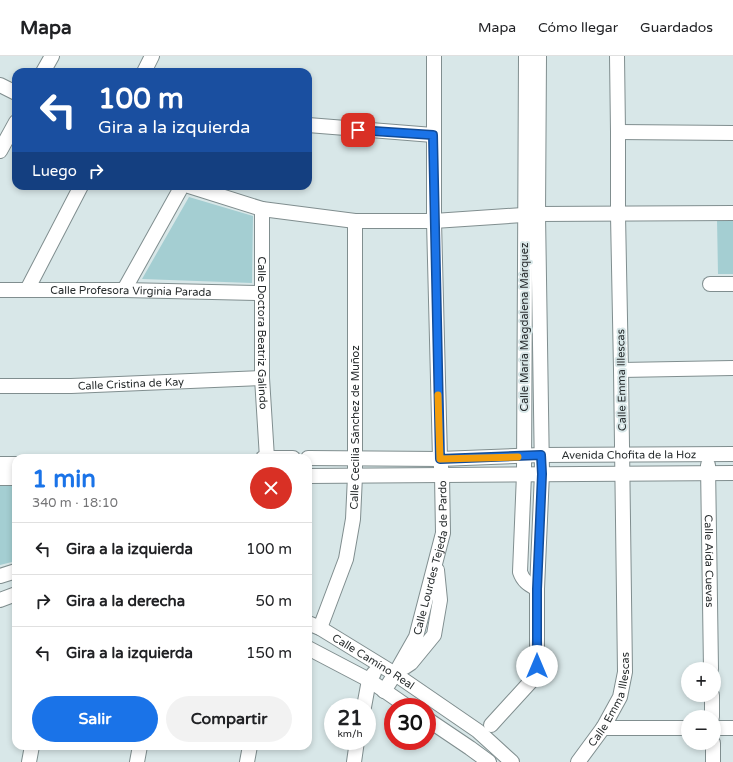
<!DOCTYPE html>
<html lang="es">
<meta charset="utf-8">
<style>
body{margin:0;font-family:"Varela Round",sans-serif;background:#f2f2f2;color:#202124;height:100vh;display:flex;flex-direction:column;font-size:15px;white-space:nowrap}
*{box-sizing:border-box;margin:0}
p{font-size:13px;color:#757577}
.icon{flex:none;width:22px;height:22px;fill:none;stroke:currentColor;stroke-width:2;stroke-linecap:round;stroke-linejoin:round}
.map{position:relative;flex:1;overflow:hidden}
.drawer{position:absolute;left:12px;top:398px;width:300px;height:296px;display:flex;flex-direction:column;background:#fff;border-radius:12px;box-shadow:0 2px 6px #0003}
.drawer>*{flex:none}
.top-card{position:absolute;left:12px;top:12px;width:300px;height:122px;border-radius:12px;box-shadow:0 2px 6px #0003;background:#1a4fa0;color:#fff;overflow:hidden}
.buttons{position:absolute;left:681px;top:606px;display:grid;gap:8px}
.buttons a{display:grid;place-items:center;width:40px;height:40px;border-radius:50%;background:#fff;box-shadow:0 2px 6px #0003;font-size:20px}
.speed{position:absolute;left:324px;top:642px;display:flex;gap:8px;font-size:20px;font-weight:700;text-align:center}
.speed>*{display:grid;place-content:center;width:52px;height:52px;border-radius:50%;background:#fff;box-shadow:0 2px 6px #0003;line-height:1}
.speed small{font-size:10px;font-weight:400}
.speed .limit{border:6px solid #d22;background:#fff;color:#111}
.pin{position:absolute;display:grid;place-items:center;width:34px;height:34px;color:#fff;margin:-17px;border-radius:8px;box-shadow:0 2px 6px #0006}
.me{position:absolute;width:44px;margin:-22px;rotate:0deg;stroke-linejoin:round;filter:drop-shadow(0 0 3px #0008)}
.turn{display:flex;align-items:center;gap:14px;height:84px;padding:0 20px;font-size:18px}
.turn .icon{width:52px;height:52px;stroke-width:2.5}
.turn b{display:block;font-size:28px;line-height:34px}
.then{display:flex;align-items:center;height:38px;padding:0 20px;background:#0003;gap:8px;font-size:15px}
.round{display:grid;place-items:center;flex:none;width:42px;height:42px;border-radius:21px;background:#f2f2f2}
.head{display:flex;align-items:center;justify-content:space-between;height:68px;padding:0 20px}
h1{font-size:24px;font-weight:700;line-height:30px;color:#1a73e8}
.primary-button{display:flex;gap:8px;margin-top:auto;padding:8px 20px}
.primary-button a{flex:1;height:46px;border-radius:24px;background:#1a73e8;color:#fff;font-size:16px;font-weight:700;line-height:46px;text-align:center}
.primary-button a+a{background:#f2f2f2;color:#202124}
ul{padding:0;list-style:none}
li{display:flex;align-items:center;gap:12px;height:52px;padding:0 20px;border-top:1px solid #e0e0e0}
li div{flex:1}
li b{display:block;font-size:15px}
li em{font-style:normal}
header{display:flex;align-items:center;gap:24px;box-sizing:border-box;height:56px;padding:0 20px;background:#fff;border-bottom:1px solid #e0e0e0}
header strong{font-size:19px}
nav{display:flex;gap:22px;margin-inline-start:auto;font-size:14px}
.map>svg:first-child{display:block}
.green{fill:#a4ced2}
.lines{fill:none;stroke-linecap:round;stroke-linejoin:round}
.minor-casing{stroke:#808e8f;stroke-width:16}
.minor{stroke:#fff;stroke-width:14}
.route-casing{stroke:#114b97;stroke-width:10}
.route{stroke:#1a73e8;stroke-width:7}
.slow{stroke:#f59e0b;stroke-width:7}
.labels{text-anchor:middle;stroke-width:4;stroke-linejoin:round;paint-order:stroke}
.street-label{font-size:11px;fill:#282d2e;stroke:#d8e7e8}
</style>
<header>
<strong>Mapa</strong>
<nav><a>Mapa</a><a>Cómo llegar</a><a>Guardados</a></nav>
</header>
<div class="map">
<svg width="733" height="706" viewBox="0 0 733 706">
<rect width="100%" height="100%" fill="#d8e7e8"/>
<path class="green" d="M189 141 253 160 252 227 142 223Z
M717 163H733V218H718Z
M0 429H16V505L0 509Z"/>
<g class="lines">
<g class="minor-casing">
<g id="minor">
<path d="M526 0 524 418 520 516C523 525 528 528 537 533"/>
<path d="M43 16 52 0"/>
<path d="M144 16 152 0"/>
<path d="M0 29 16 37"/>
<path d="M308 69 433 79"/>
<path d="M618 76 733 77"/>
<path d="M0 95 16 66"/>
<path d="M189 130 262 153 355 165H434L538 158 733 157"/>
<path id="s1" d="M262 153V322L267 402"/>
<path d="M710 228H733"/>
<path id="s2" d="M0 234H124L261 237"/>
<path d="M27 234 81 130"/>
<path d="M124 234 182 130"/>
<path d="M621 314 733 312"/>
<path id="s3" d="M0 330H71L262 322"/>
<path d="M263 402H293"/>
<path id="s4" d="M308 402 440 403 541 399 733 398"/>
<path d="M0 408H16"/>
<path id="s5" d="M708 409 711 613"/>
<path d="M308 420 733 417"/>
<path d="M0 422H16"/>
<path d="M0 520 16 515"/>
<path d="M0 544 16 538"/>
<path id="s6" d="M308 567 320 572 395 618 478 675 512 706"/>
<path id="s7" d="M320 572 346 503 353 463 355 420V165"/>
<path d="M308 592 369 624 408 651"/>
<path d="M405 611 411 607 434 579 440 544 437 514"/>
<path id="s8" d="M384 635 395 618 416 581 443 477 442 419 440 403 434 165V0"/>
<path d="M712 639V661"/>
<path d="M364 651 369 624 374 617"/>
<path d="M427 663 470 692 489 706"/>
<path d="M491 669 533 623 537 610V533L542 417 538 158 539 0"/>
<path d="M603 672H688"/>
<path d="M714 672H733"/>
<path d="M713 687V706"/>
<path d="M29 706 32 690"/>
<path d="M137 706 140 690"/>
<path d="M247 706 250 690"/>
<path d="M354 706 357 685"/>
<path id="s9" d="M578 706 603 672 620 641 625 616 621 314 618 159V76L617 0"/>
</g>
</g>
<use href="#minor" class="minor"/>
</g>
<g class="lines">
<g class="route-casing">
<path id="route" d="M358 74 433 79 440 403 541 399 542 418 537 533V610"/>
</g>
<use href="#route" class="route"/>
<path class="slow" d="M438 339 440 403 518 401"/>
</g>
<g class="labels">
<g class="street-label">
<text dy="4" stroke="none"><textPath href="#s2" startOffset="131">Calle Profesora Virginia Parada</textPath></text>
<text transform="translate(524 271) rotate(-90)" y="4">Calle María Magdalena Márquez</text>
<text dy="4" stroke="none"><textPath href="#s1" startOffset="124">Calle Doctora Beatriz Galindo</textPath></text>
<text transform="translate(621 324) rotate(-91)" y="4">Calle Emma Illescas</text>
<text dy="4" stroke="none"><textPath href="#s3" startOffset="131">Calle Cristina de Kay</textPath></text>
<text dy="4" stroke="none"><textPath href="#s7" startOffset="206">Calle Cecilia Sánchez de Muñoz</textPath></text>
<text dy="4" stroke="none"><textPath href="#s4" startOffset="321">Avenida Chofita de la Hoz</textPath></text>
<text dy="4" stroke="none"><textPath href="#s8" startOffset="144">Calle Lourdes Tejeda de Pardo</textPath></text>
<text dy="4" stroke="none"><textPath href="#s5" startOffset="96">Calle Aída Cuevas</textPath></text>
<text dy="4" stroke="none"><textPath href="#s6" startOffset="76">Calle Camino Real</textPath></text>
<text dy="4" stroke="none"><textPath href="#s9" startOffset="72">Calle Emma Illescas</textPath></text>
</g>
</g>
</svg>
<div class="buttons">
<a>+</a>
<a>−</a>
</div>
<div class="speed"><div>21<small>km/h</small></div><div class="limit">30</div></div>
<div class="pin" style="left:358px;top:74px;background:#d93025"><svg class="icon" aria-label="arrive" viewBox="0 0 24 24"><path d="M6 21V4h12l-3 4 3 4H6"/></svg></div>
<svg class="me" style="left:537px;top:610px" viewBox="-20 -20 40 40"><circle r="19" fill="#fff"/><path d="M0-13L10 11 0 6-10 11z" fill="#1a73e8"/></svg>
<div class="top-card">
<div class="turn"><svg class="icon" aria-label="left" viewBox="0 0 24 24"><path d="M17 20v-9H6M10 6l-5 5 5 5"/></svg><div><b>100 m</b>Gira a la izquierda</div></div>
<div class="then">Luego<svg class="icon" aria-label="right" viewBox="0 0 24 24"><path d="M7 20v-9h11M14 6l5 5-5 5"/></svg></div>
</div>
<section class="drawer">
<div class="head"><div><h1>1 min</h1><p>340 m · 18:10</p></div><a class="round" style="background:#d93025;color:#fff"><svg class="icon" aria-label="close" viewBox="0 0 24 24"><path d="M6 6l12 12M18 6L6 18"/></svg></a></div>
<ul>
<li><svg class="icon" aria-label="left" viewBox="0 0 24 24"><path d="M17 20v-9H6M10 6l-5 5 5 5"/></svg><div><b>Gira a la izquierda</b></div><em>100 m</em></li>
<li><svg class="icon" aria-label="right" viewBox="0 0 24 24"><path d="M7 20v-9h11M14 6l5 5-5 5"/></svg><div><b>Gira a la derecha</b></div><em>50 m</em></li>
<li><svg class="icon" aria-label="left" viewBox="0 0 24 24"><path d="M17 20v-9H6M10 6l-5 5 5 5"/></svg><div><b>Gira a la izquierda</b></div><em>150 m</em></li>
</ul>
<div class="primary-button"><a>Salir</a><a>Compartir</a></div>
</section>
</div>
